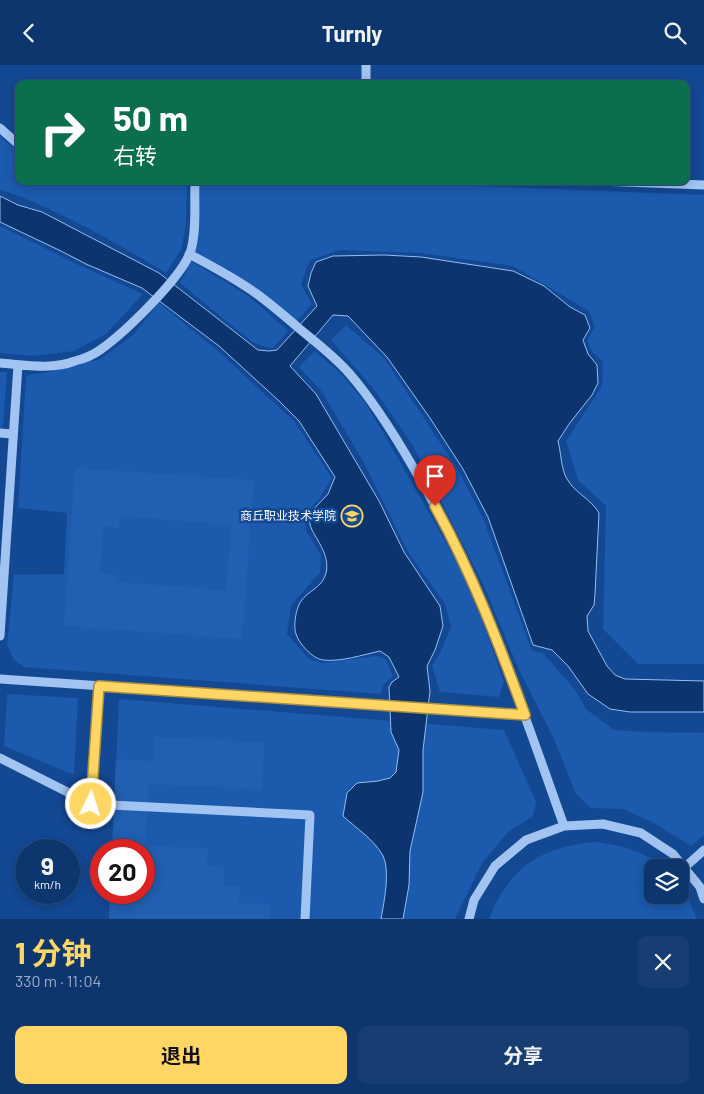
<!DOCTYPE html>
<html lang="zh">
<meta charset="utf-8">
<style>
body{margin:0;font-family:Barlow,"Noto Sans SC",sans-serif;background:#173e73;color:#f1f3f6;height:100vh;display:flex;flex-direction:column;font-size:19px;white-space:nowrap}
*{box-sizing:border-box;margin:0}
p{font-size:16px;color:#9babc2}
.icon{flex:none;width:28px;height:28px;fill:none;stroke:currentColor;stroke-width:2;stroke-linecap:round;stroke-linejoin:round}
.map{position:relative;height:854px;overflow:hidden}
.panel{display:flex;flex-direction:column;background:#0e366e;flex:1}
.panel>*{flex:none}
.banner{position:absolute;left:15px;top:15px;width:675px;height:105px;border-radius:10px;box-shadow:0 2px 12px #0003,0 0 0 1px #2e5081;background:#0b6e4f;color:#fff;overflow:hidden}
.tools{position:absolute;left:644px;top:794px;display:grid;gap:10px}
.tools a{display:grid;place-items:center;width:45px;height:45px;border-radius:10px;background:#0e366e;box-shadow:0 2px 12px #0003,0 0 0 1px #2e5081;font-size:25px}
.speed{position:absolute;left:15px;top:774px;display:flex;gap:10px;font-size:25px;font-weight:700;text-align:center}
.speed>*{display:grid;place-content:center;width:65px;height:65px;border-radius:50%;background:#0e366e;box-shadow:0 2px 12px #0003,0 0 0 1px #2e5081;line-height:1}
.speed small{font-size:12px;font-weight:400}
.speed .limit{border:8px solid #d22;background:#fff;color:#111}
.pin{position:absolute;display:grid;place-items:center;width:42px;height:42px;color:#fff;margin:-51px -21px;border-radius:50% 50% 50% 0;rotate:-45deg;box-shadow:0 0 5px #0007}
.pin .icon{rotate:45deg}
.me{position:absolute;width:55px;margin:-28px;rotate:4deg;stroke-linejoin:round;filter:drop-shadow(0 0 4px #0008)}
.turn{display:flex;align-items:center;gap:18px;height:105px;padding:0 15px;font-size:22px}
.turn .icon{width:65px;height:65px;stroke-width:2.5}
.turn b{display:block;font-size:35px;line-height:42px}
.round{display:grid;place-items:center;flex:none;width:52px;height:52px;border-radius:10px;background:#173e73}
.overview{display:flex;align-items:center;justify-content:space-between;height:85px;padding:0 15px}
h1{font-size:30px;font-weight:700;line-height:38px;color:#ffd663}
.action{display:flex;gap:10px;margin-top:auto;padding:10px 15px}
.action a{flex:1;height:58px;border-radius:10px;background:#ffd663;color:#111;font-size:20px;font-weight:700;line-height:58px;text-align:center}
.action a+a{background:#173e73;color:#f1f3f6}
header{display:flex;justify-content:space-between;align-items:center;height:65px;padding:0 15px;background:#0e366e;font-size:22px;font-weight:700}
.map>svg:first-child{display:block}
.green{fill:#1b5aad}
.water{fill:#0c346f;stroke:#94bef5}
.building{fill:#215fb2;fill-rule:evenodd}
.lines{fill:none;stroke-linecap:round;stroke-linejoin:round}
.minor{stroke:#a2c4f2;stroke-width:9}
.route-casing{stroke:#a68b40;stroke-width:12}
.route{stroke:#ffd663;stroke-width:9}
.labels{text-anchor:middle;stroke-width:5;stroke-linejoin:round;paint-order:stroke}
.poi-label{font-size:12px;fill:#fff;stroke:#134893;text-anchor:end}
</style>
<header><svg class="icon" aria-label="back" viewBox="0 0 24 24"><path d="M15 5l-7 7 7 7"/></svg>Turnly<svg class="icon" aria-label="search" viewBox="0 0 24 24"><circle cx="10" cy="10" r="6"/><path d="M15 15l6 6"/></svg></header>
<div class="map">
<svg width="704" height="854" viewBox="0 0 704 854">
<rect width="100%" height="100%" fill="#134893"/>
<path class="green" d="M0 71 19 88V116H187L186 160 181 185 166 208C127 184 88 162 47 143 31 136 16 129 0 125Z
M199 116H349L704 130V599H638L603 564 606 441 578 415 566 376 602 321 603 297 593 288 587 275 595 262 589 246 513 201 421 188 340 185 310 195 301 219 312 239 297 256 263 227 228 205 195 187Z
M0 161 83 202 143 229 106 269 74 286 34 291 0 288Z
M191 196 250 232 288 266 273 283 265 282 252 277 180 218Z
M159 238 218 286 294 356 332 413 319 434 304 450 306 465 321 491 320 508 291 540 287 569 309 594 322 598 378 591 386 595 393 611 384 619 381 629 24 602 14 595 7 580 14 510 64 509 67 448 18 443 26 312 32 309 44 308 100 294 132 271Z
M346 260 384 293 457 403 483 453 532 586 543 588 576 626 586 644 614 665 645 667 704 668V770L691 781 654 758 623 744 591 743 576 729 554 674 519 605 484 521 412 379 373 323 331 275Z
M315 286 339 307 364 336 387 374 456 495 482 554 504 617 499 632 440 627 432 601 440 588 451 562 445 539 408 487 363 396 322 327 299 302Z
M0 307H7L3 363H0Z
M7 629 78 633 74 710 4 681Z
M119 634 504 665 536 737 533 751 508 767 482 798 455 854H109L110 828H144V785H112Z
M598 777C621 781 645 786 662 802H652V830H680V821L687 831 697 854H489C509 802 543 780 598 777Z"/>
<path class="water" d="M0 131 18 140 42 147 159 208 258 285 269 286 277 285 317 241 308 221 311 208 316 197 333 191 384 190 421 192 513 206 544 221 570 242 585 250 590 263 583 275 588 289 597 300 598 318 592 330 569 359 558 376C561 387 561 404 567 414 575 428 591 434 599 448L595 529 594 540 587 551 588 566 607 601 615 610 625 614 704 616V647H630L610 644 588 629 568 601 552 585 533 580 488 452 463 404 430 353 387 292 348 251 333 250 290 301 316 329 379 436 404 487 440 541 443 561 435 585 427 601 430 626 423 685V727L410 786 409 820 403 854H381C384 837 391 804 382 789 373 774 356 763 343 751L347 728 357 718 378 716 390 713 396 707 399 685 391 667 389 622 392 617 399 612 389 592 380 586C362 590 341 597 323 595 313 594 299 579 296 569 293 561 296 543 301 536 308 526 323 522 326 508 330 492 319 478 312 465 310 460 309 455 308 450L328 429 335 412 299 356 278 335 219 281 142 223 86 199 61 186 0 157Z"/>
<path class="building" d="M75 403 254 415 242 574 64 561ZM120 451 231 460 226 525 116 517V510L100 508 103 461 119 463Z
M155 672 264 677 262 724 149 719 146 781 208 783 207 801 224 802 223 820 240 821 239 838 270 839 269 854H109L110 828H144V785H112L116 694 154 696Z"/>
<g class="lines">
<path class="minor" d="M366 19V0
M0 63 19 80
M597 116 704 120
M189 189C212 201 236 214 257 229 272 240 287 253 301 265 318 279 335 292 349 308 374 337 394 369 413 402 480 514 520 638 564 761
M0 298C25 300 52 305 75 296 83 294 93 290 100 285 123 269 183 212 191 185 197 163 194 138 195 116
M0 368 13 369
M0 571 18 300
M0 614 525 650
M0 693 91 739 99 621
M91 739 310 750 305 854
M684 803 704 785
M469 854 474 835 495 801 526 775 564 761 603 759 641 768 673 789 700 822 704 834"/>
</g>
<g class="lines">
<g class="route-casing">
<path id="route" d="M91 739 99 621 525 650C499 579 472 508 435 441"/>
</g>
<use href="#route" class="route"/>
</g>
<defs>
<g id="university-ring" transform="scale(1.125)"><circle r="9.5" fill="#134893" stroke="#ffd663" stroke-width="1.5"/><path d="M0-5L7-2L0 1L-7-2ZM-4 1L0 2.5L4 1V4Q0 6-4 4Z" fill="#ffd663"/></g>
</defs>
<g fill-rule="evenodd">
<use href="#university-ring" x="352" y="451"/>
</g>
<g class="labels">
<g class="poi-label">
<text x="336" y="455">商丘职业技术学院</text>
</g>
</g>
</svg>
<div class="tools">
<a><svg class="icon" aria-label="layers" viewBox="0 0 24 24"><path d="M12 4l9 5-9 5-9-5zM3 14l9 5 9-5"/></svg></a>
</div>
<div class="speed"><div>9<small>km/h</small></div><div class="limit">20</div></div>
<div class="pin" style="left:435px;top:441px;background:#d93025"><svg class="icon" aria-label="arrive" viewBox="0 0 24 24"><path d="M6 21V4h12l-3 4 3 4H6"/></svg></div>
<svg class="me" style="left:91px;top:739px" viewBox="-20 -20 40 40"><circle r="17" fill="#ffd663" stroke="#fff" stroke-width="3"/><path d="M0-11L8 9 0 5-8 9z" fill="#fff"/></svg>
<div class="banner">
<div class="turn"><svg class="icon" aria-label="right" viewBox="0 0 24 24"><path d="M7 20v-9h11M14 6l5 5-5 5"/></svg><div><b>50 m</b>右转</div></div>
</div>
</div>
<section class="panel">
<div class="overview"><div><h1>1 分钟</h1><p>330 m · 11:04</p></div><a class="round"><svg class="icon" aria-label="close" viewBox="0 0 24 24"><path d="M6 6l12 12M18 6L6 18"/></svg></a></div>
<div class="action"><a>退出</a><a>分享</a></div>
</section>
